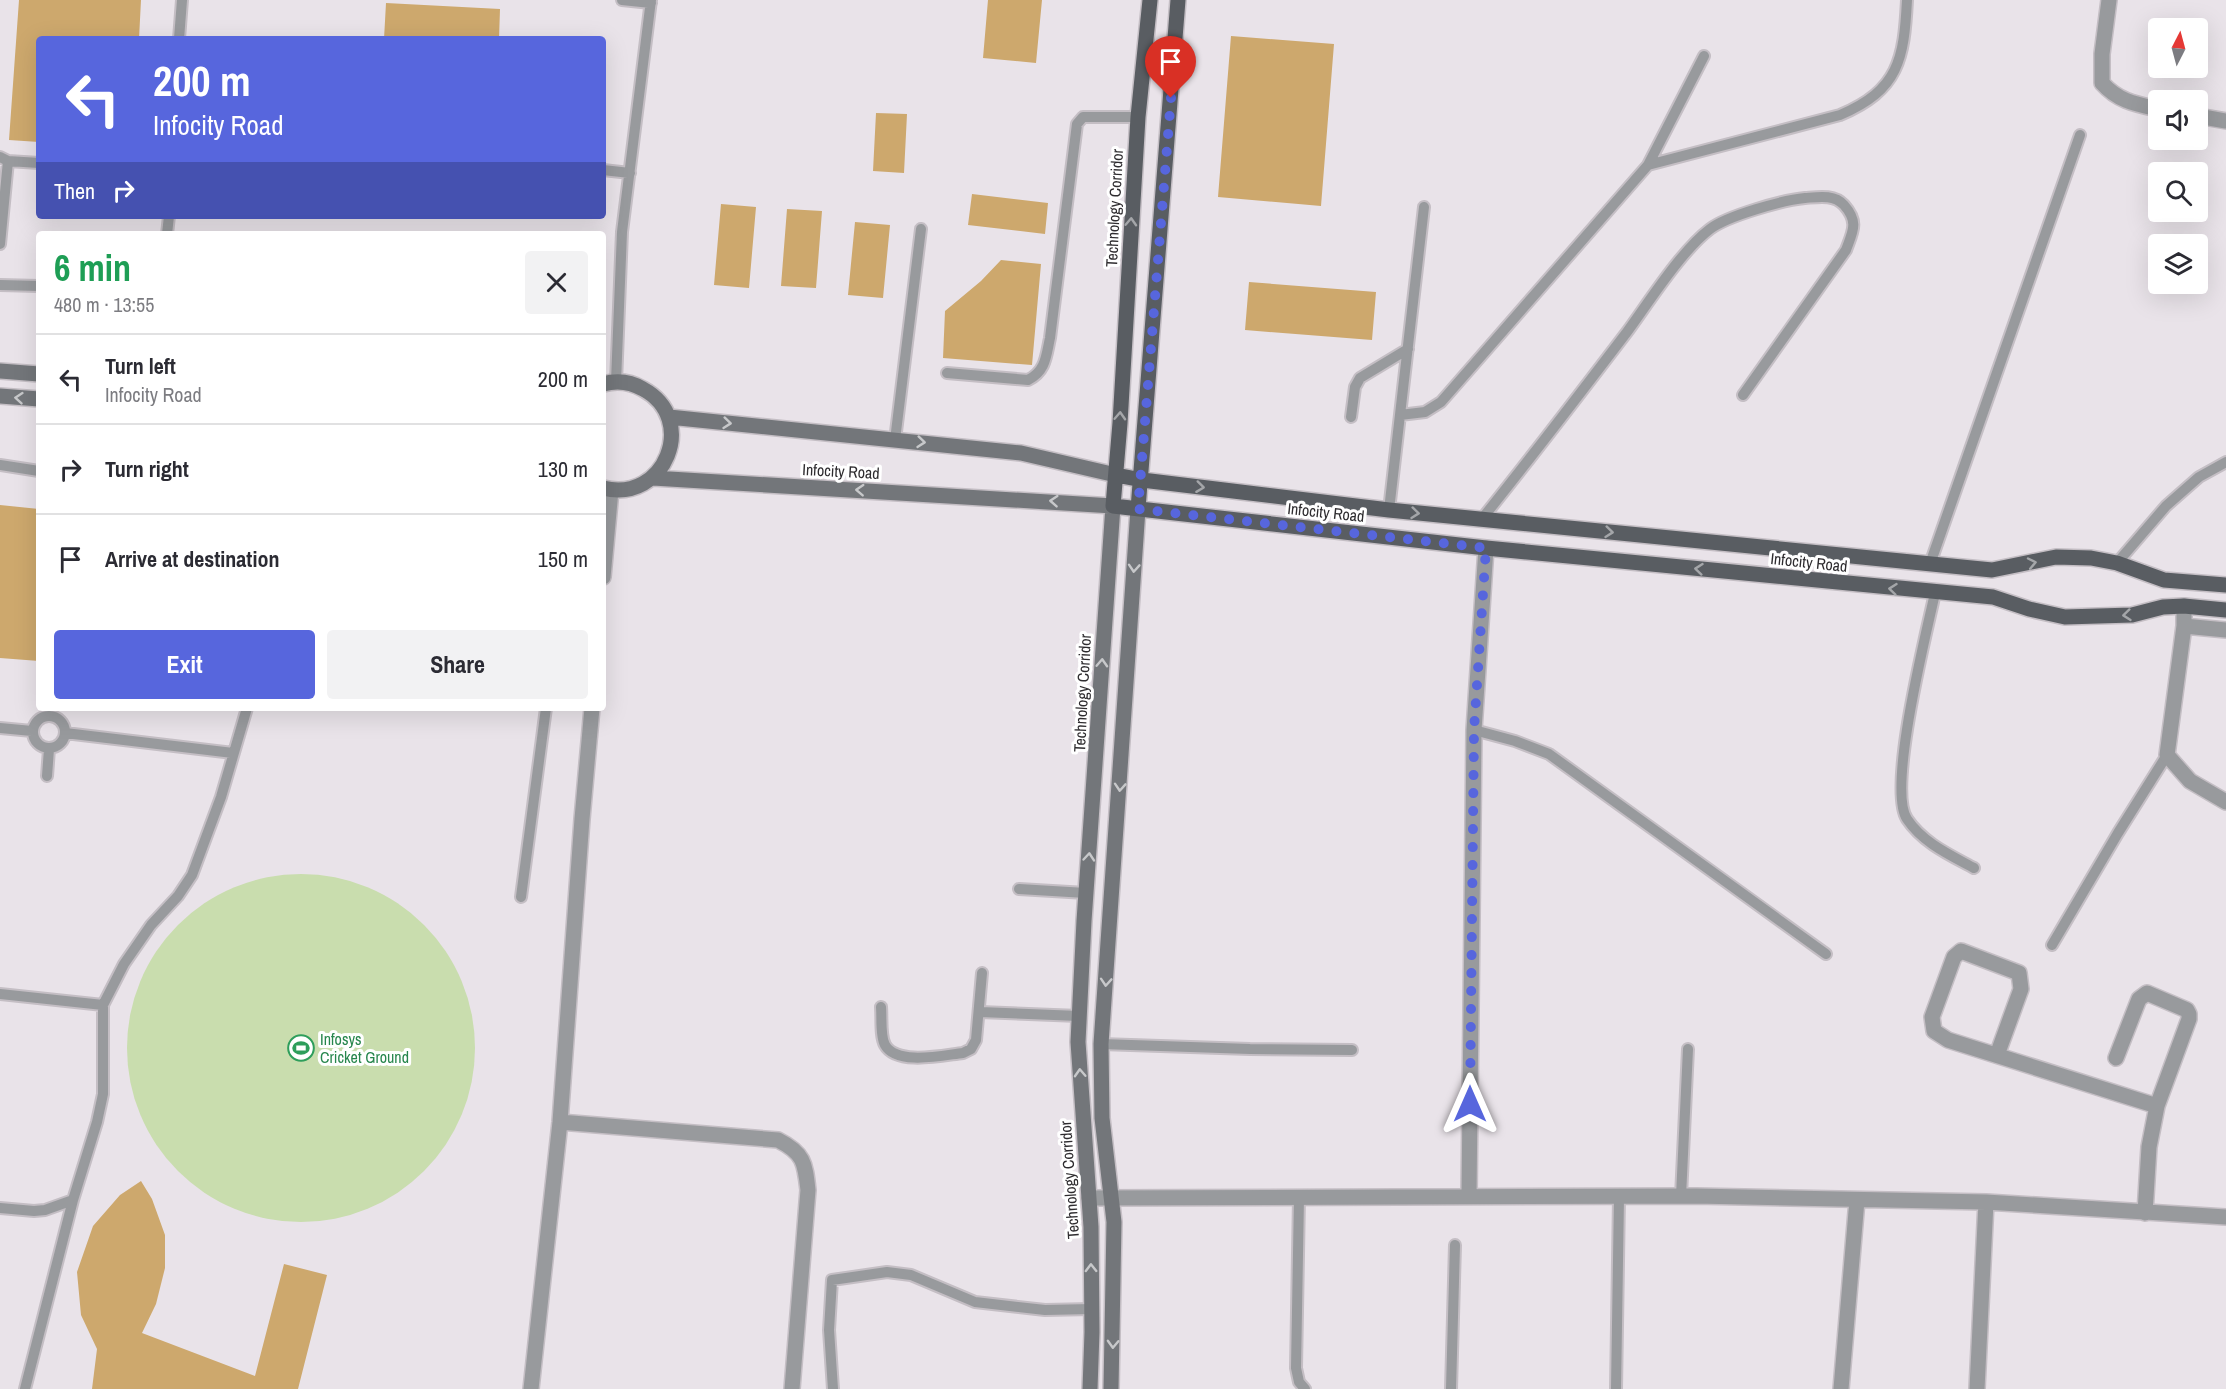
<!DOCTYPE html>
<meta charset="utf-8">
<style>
body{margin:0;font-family:"Archivo Narrow",sans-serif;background:#f2f2f3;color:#2b2b33;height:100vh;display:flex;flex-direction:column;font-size:22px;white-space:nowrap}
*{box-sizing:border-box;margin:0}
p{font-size:20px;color:#7c7c81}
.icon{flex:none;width:33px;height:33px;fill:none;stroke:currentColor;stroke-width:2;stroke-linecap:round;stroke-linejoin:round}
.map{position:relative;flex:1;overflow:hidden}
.details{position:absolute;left:36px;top:231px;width:570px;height:480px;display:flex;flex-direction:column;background:#fff;border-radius:6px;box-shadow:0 6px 24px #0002}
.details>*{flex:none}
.guide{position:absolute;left:36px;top:36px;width:570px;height:183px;border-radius:6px;box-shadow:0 6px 24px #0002;background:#5766dd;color:#fff;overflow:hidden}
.needle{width:39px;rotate:6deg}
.fabs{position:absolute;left:2148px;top:18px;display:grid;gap:12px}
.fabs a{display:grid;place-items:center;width:60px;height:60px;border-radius:6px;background:#fff;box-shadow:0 6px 24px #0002;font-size:30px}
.pin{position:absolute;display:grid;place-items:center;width:51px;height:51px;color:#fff;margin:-62px -26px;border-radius:50% 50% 50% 0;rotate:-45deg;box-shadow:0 0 6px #0007}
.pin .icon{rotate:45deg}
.me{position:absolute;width:66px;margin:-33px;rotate:0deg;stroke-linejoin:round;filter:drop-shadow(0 0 4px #0008)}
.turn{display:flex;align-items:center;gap:21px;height:126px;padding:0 18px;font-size:27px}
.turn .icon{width:78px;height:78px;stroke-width:2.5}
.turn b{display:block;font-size:42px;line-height:51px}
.then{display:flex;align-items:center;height:57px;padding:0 18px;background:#0003;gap:12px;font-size:22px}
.round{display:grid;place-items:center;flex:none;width:63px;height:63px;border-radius:6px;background:#f2f2f3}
.summary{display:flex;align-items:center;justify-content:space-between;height:102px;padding:0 18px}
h1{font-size:36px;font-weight:800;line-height:45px;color:#1e9e55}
.primary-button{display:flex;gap:12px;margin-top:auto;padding:12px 18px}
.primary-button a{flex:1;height:69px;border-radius:6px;background:#5766dd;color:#fff;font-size:24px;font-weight:800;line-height:69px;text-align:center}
.primary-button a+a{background:#f2f2f3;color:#2b2b33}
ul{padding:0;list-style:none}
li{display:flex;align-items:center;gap:18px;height:90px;padding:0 18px;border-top:2px solid #e1e1e2}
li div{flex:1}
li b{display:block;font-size:22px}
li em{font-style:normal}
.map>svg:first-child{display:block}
.green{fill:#c9ddae}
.building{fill:#cda86d}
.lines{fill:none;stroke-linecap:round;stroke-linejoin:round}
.lane-casing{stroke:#c4bec4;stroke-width:14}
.street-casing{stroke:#c4bec4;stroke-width:18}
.secondary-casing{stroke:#c4bec4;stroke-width:18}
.primary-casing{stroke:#c4bec4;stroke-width:18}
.lane{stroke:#989a9d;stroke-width:10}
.street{stroke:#989a9d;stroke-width:15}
.secondary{stroke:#73767a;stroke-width:15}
.primary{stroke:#595d62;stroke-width:15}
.oneway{stroke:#a4a6a9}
.oneway2{stroke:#c7c8ca}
.route{stroke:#5766dd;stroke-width:10;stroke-dasharray:0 18}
.labels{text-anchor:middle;stroke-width:6;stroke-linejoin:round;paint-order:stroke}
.street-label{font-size:16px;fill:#2e2c2f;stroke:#fff}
.leisure-label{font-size:16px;fill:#27864d;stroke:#fff;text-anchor:start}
</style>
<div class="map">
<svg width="2226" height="1389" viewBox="0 0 2226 1389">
<rect width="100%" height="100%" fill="#e9e3e9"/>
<path class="green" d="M127 1048a174 174 0 1 1 348 0a174 174 0 1 1-348 0Z"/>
<path class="building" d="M19 0H141L139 39H39V142L9 140Z
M988 0H1042L1036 63 983 58Z
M386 3 500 9 499 39H384Z
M1231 36 1334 44 1321 206 1218 197Z
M876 113 907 114 904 173 873 171Z
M972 194 1048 203 1045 234 968 225Z
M721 204 756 207 749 288 714 285Z
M787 209 822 211 816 288 781 286Z
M855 222 890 225 883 298 848 295Z
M1001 260 1041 264 1032 365 943 358 945 311 981 281Z
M1249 282 1376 292 1372 340 1245 330Z
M0 505 39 509V661L0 658Z
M141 1181 152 1199 165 1235V1268L156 1304 142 1333 255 1376 284 1264 327 1275 298 1389H92L97 1349 81 1315 77 1272 93 1226 120 1195Z"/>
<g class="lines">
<g class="lane-casing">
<path id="lane" d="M622 0 651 3
M179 39 182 0
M0 157 8 161 39 163
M1648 165 1704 56
M603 170 630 173
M167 234 169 216
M0 244 8 161
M0 285 39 286
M947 373 1028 380C1046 371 1046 356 1050 338L1077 124 1083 117H1138
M616 382 622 232 651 0
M1400 415 1425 412 1441 402 1648 165 1840 115C1899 90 1904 59 1907 0
M1351 417 1355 387 1360 378 1408 349
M895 440 921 229
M0 465 39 471
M1389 510 1424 207
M1481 520C1531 458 1579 395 1627 332 1649 302 1681 251 1710 229 1727 216 1783 200 1805 198 1818 197 1834 194 1844 205 1859 222 1853 231 1846 250L1743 395
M2117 563 2166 506 2199 477 2226 462
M1930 564 2080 135
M1935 593C1926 635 1887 789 1907 819 1923 843 1950 855 1974 868
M33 732a16 16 0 1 1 32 0a16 16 0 1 1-32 0Z
M0 728 32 731
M1474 730 1515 741 1549 754 1826 954
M65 733 233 753
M47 776 49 749
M1019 889 1086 893
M521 897 546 708
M2052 945 2118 833 2167 755
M0 994 103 1005
M881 1007C882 1018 880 1036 885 1045 897 1066 944 1055 963 1053L971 1049 976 1040 982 973
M980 1012 1079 1016
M1101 1044 1250 1049 1352 1050
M1681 1196 1688 1049
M1299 1197 1296 1368 1299 1382 1305 1389
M0 1208 34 1211 45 1210 73 1200
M25 1389 73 1200 97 1122 103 1094V1005L124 964 151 925 178 896 192 875 221 797 247 708
M833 1389 829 1330 832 1280 887 1272 911 1275 975 1302 1045 1310 1092 1309
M1451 1389 1455 1245
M1616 1389 1619 1197"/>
</g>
<g class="street-casing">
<path id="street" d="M2109 0 2102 54V83C2118 101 2135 104 2158 109
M2198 116 2226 121
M603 577 611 490
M2184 606V626L2167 755 2190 781 2226 802
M2184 626 2226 630
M1997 1055 2021 989 2019 973 1961 951 1954 957 1932 1017 1934 1031 1948 1040 2157 1106
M2116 1058 2139 999 2147 993 2187 1010 2189 1014V1019L2157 1106 2149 1147 2145 1213
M560 1122 778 1140C804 1153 805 1163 808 1190L792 1389
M1469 1196 1474 730 1486 548
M1089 1198 1696 1196 1986 1202 2226 1217
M531 1389 560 1122 582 819 592 708
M1841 1389 1857 1200
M1977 1389 1986 1202"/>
</g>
<g class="secondary-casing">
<path id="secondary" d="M0 371 39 374
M603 384C617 380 631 382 643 389 699 419 665 504 603 488
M0 396 39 399
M669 417 1021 453 1116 475
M653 478 1113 506 1084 921 1078 1042 1091 1227 1092 1332 1090 1389
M1111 1389 1114 1222 1102 1118 1101 1044 1138 509"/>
</g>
<g class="primary-casing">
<path id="primary" d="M1150 0 1138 117 1120 423 1113 506 1486 548 1993 597 2029 609 2065 617 2132 615 2163 607 2184 606 2226 610
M1116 475 1142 480 1389 510 1992 570 2056 557 2091 558 2117 563 2164 580 2226 585
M1138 509 1178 0"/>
</g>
<use href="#lane" class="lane"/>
<use href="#street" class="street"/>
<use href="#secondary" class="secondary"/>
<use href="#primary" class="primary"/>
</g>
<defs><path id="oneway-chevron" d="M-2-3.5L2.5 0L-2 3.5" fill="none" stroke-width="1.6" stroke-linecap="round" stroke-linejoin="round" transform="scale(1.5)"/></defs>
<g class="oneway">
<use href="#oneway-chevron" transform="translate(1131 222) rotate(-87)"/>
<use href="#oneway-chevron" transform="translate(1120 416) rotate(-87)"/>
<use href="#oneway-chevron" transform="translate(1200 487) rotate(7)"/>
<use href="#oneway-chevron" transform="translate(1415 513) rotate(6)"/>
<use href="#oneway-chevron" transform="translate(1609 532) rotate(6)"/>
<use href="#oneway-chevron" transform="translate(2032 563) rotate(-12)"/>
<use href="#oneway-chevron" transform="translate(1699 569) rotate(-174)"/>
<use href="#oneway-chevron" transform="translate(1893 589) rotate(-174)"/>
<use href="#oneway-chevron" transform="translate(2127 615) rotate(174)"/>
</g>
<g class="oneway2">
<use href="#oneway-chevron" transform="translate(19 398) rotate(-175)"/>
<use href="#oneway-chevron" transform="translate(727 423) rotate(6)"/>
<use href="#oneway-chevron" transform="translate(921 442) rotate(6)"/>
<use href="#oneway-chevron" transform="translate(860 490) rotate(-177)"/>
<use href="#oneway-chevron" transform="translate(1054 501) rotate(-176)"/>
<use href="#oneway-chevron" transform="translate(1134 568) rotate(94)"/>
<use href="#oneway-chevron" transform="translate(1102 663) rotate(-87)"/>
<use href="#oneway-chevron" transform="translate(1120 787) rotate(94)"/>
<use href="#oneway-chevron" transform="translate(1089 857) rotate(-85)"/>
<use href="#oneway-chevron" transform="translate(1106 982) rotate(94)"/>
<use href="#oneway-chevron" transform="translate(1080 1073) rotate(-93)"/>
<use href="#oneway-chevron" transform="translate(1091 1268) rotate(-91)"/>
<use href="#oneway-chevron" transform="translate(1113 1344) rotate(92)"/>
</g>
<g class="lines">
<path class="route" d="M1171 98 1138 509 1486 548 1474 730 1470 1104"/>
</g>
<defs>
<g id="stadium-ring" transform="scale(1.35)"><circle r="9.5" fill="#fff" stroke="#2e9e5b" stroke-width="1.5"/><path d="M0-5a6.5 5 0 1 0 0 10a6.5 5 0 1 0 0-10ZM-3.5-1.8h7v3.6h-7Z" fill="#2e9e5b"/></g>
</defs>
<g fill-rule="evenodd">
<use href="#stadium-ring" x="301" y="1048"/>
</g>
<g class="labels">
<g class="street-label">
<text transform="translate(1114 208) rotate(-87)" y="6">Technology Corridor</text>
<text transform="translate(841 471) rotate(3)" y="6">Infocity Road</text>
<text transform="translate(1326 512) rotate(6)" y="6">Infocity Road</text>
<text transform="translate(1809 562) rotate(6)" y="6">Infocity Road</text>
<text transform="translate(1082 693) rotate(-87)" y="6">Technology Corridor</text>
<text transform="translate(1069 1180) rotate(-94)" y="6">Technology Corridor</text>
</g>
<g class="leisure-label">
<text x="320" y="1045">Infosys<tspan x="320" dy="18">Cricket Ground</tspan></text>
</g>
</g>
</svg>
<div class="fabs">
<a><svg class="needle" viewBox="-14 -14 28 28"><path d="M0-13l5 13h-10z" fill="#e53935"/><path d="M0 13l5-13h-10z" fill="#7c7c81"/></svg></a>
<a><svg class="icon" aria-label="sound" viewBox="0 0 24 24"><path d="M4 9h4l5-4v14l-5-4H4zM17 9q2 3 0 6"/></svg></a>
<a><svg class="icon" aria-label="search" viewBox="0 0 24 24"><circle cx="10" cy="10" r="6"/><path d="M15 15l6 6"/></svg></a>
<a><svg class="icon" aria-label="layers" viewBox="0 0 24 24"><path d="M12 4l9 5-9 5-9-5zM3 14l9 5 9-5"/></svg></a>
</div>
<div class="pin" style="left:1171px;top:98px;background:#d93025"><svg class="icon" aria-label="arrive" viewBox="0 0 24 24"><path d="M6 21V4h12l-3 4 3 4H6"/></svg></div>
<svg class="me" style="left:1470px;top:1104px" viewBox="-20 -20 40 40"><path d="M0-17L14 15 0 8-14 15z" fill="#5766dd" stroke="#fff" stroke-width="4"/></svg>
<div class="guide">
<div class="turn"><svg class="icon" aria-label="left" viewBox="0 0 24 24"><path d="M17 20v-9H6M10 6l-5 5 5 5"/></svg><div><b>200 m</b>Infocity Road</div></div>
<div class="then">Then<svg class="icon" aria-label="right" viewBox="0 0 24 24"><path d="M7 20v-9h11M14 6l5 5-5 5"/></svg></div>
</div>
<section class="details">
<div class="summary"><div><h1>6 min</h1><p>480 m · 13:55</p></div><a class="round"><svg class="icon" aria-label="close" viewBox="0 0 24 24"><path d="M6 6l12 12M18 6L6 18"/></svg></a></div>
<ul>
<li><svg class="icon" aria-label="left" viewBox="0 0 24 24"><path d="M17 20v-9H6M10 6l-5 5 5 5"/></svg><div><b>Turn left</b><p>Infocity Road</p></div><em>200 m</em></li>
<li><svg class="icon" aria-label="right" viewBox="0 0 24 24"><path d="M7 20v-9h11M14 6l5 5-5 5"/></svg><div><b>Turn right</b></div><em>130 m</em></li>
<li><svg class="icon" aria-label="arrive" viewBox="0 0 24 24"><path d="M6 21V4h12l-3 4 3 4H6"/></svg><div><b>Arrive at destination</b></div><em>150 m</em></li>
</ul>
<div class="primary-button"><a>Exit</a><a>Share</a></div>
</section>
</div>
